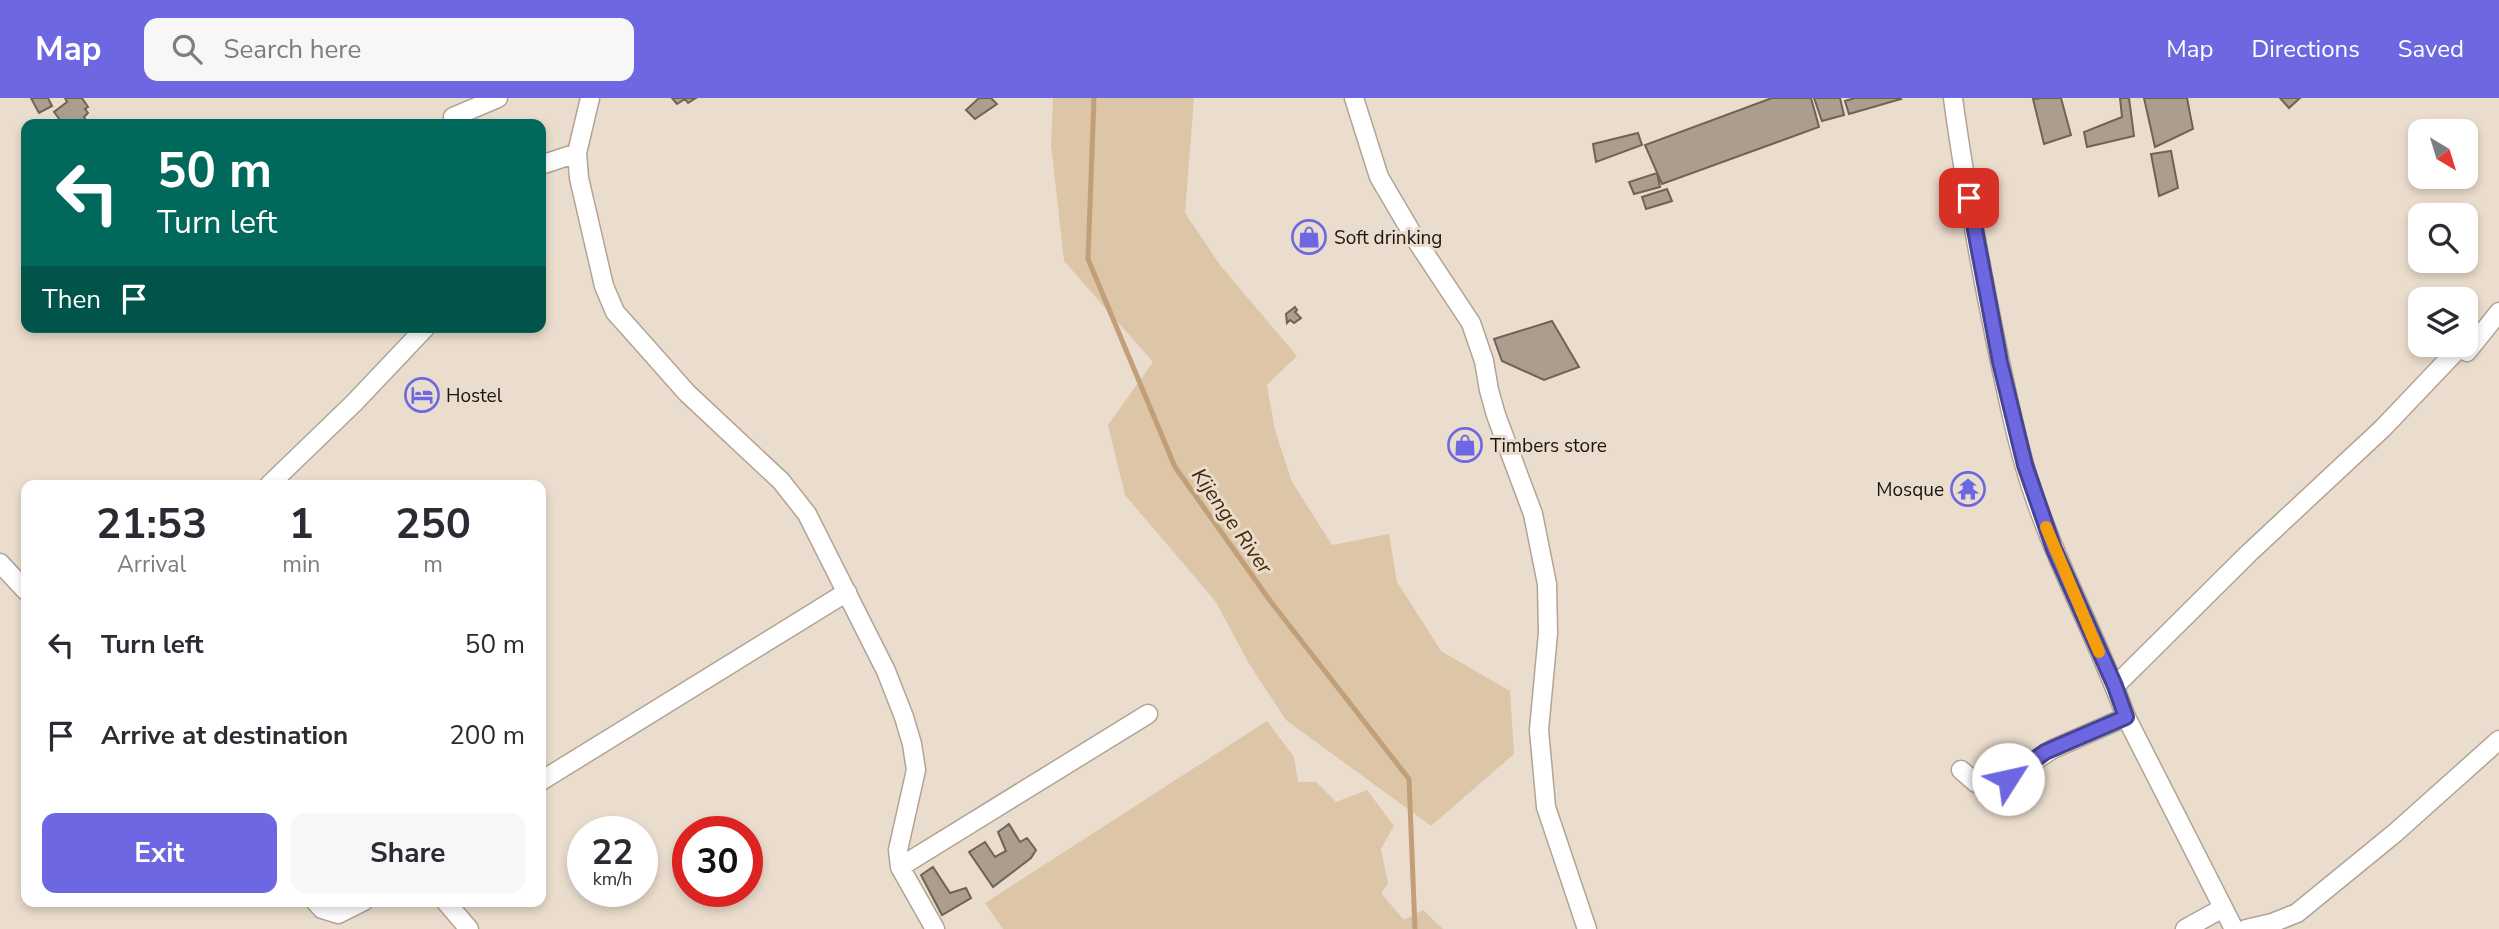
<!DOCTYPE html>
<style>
body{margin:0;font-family:"Nunito Sans",sans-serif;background:#f7f7f7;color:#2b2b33;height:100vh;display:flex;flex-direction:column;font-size:26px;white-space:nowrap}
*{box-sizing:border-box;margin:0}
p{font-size:23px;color:#7c7c81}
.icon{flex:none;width:38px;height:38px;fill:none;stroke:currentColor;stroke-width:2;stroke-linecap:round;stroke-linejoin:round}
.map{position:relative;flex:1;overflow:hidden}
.drawer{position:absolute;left:21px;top:382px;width:525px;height:427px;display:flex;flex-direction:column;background:#fff;border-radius:14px;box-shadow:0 4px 10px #0003}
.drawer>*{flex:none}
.hud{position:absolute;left:21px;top:21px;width:525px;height:214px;border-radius:14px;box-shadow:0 4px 10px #0003;background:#00695c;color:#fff;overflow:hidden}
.needle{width:46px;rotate:142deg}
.fabs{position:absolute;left:2408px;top:21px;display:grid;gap:14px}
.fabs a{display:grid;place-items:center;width:70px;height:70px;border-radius:14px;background:#fff;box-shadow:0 4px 10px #0003;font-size:35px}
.speed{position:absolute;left:567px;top:718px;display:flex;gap:14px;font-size:35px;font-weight:700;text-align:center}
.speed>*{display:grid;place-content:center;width:91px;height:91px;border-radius:50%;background:#fff;box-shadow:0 4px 10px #0003;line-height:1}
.speed small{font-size:18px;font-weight:400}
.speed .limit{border:10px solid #d22;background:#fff;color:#111}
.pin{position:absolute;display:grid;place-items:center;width:60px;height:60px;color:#fff;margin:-30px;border-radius:14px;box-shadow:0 4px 10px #0006}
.me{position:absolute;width:77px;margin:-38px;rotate:55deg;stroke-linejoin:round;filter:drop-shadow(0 0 5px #0008)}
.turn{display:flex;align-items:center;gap:24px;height:147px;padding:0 21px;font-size:32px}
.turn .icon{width:91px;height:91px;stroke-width:2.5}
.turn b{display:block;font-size:49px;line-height:60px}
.then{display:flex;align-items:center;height:66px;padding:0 21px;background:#0003;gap:14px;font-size:26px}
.eta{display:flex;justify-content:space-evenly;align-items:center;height:119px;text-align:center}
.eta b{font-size:42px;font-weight:700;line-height:49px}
.action{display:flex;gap:14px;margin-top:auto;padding:14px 21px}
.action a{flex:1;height:80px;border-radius:14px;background:#6d68e2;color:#fff;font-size:28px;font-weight:700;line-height:80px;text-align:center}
.action a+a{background:#f7f7f7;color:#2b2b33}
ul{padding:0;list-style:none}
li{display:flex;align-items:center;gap:21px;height:91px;padding:0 21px}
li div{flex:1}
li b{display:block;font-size:26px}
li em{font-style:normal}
header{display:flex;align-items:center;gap:42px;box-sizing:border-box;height:98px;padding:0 35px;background:#6d68e2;color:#fff}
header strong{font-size:33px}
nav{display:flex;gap:38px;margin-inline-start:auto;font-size:24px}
.search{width:490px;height:63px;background:#f7f7f7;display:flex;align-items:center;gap:18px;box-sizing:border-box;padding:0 24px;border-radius:14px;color:#7c7c81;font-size:26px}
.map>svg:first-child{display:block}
.green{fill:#ddc5a8}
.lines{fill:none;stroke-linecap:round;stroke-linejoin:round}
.stream{stroke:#c1a079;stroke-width:5}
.building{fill:#ab9e8f;stroke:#6f6355;stroke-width:2}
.minor-casing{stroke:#b1a495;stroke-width:21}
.minor{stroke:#fff;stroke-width:18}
.route-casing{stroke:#474493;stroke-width:18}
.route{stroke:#6d68e2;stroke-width:12}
.slow{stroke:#f59e0b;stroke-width:12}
.labels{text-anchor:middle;stroke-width:6;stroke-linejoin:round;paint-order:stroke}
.poi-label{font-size:19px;fill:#1a1510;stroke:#ebddcd;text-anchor:start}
.water-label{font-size:21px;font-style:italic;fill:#432b0a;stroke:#ebddcd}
</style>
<header>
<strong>Map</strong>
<div class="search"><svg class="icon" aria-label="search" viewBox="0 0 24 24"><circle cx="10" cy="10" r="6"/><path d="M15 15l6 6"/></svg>Search here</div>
<nav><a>Map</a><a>Directions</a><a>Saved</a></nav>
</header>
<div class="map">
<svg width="2499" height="831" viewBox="0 0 2499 831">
<rect width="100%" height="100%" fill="#ebddcd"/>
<path class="green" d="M1053 0H1194L1185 115 1220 167 1297 258 1267 287 1275 332 1292 384 1332 447 1389 436 1397 484 1441 553 1510 593 1514 656 1431 728 1286 622 1248 564 1216 504 1125 397 1108 327 1153 264 1064 163 1051 46Z
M1267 623 1294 659 1298 684H1316L1336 704 1367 692 1394 728 1381 751 1388 786 1381 795 1404 822 1423 812 1443 831H1003L985 805Z"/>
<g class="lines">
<path class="stream" d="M1094 0 1088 161 1175 369 1271 504 1409 681 1415 831"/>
</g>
<path class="building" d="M31 0H48L52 8 39 15Z
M65 0H82L88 9 85 11 88 15 84 19 87 24 84 26H63L54 14 67 4Z
M672 0H696L688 5 685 1 677 6Z
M979 0H991L997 6 975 21 966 12Z
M1772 0H1811L1819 29 1662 86 1645 47Z
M1814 0H1840L1844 17 1822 23Z
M1855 0H1900L1901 1 1849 16 1845 3Z
M2043 0H2061L2071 37 2044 46 2033 1Z
M2120 0H2129L2134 38 2087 49 2084 34 2122 19Z
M2144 0H2187L2193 31 2155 49Z
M2280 0H2300L2289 10Z
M1638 35 1642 47 1596 64 1593 46Z
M2171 53 2178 90 2159 98 2151 56Z
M1657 75 1660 89 1634 96 1629 84Z
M1667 91 1672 103 1646 111 1642 99Z
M1295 209 1297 212 1295 214 1301 220 1294 225 1290 222 1287 225 1286 216Z
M1552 223 1579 269 1544 282 1502 263 1494 241Z
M1009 726 1020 744 1027 740 1036 752 1031 760 993 789 969 754 985 744 995 759 1006 753 998 734Z
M933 769 950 795 966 790 971 800 942 817 921 777Z"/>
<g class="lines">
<g class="minor-casing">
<path id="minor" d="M590 0 577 55 579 80 604 188 615 214 648 251 687 295 781 383 807 416 886 573 904 619 912 646 916 672 898 752 900 769 935 831
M1354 0 1379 79 1416 142 1471 225 1484 263 1489 292 1496 317 1533 416 1547 486 1548 535 1539 632 1546 709 1587 831
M1953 0C1962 67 1974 133 1987 200 1998 255 2009 312 2024 366 2049 454 2095 533 2126 619L2234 831
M453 19 498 0
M541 67 577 55
M2467 254 2499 214
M269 387 354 305 426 229
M0 465 26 493
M2115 588 2249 455 2383 330 2461 248
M1961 672 1976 685 1998 686 2053 651 2126 619
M541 683 847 494
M900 769 1148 616
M315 803 322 811 338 816 364 803
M445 803 469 831
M2185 831 2223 810
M2246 831 2272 825 2297 815 2395 735 2499 642"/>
</g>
<use href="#minor" class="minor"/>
</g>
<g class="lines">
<g class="route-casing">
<path id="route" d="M1969 100 2000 264 2025 367 2054 451 2115 588 2126 619 2045 654 2008 681"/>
</g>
<use href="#route" class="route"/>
<path class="slow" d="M2046 429 2099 554"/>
</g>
<defs>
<g id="shop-ring" transform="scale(1.75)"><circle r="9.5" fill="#ebddcd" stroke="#6d68e2" stroke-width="1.5"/><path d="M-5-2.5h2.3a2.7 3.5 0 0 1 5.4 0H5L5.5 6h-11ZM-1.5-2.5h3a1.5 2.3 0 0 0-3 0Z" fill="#6d68e2"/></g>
<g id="hotel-ring" transform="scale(1.75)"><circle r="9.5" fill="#ebddcd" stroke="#6d68e2" stroke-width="1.5"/><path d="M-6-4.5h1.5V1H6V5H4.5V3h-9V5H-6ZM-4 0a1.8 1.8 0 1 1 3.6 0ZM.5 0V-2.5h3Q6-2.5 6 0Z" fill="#6d68e2"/></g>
<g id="temple-ring" transform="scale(1.75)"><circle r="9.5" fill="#ebddcd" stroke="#6d68e2" stroke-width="1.5"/><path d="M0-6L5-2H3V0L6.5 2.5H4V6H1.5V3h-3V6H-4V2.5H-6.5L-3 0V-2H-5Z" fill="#6d68e2"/></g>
</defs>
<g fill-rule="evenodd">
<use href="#shop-ring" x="1309" y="139"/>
<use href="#hotel-ring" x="422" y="297"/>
<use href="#shop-ring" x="1465" y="347"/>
<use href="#temple-ring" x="1968" y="391"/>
</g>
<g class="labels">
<g class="poi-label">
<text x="1334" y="146">Soft drinking</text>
<text x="446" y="304">Hostel</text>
<text x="1490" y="354">Timbers store</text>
<text x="1944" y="398" text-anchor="end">Mosque</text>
</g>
<g class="water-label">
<text transform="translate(1232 423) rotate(55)" y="7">Kijenge River</text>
</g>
</g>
</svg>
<div class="fabs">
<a><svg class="needle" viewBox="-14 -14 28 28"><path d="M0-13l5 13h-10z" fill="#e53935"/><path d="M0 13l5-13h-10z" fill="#7c7c81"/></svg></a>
<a><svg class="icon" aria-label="search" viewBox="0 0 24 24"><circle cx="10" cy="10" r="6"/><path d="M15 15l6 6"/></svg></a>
<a><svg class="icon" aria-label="layers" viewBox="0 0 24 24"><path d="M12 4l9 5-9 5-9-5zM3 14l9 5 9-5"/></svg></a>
</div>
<div class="speed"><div>22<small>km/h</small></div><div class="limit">30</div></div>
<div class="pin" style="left:1969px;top:100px;background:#d93025"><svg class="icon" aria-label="arrive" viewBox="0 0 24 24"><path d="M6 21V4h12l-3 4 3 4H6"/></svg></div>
<svg class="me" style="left:2008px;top:681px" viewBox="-20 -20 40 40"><circle r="19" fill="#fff"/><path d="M0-13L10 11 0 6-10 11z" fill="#6d68e2"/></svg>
<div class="hud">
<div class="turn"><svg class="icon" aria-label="left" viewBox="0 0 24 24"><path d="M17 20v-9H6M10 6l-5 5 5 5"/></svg><div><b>50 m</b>Turn left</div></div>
<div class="then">Then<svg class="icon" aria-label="arrive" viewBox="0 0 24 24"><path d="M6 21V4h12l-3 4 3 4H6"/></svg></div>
</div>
<section class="drawer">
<div class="eta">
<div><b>21:53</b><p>Arrival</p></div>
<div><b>1</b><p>min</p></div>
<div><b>250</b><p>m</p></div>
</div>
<ul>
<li><svg class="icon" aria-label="left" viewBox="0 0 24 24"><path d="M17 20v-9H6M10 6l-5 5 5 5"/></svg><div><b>Turn left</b></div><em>50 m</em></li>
<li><svg class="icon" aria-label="arrive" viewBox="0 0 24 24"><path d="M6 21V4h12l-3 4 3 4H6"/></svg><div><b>Arrive at destination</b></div><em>200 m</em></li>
</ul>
<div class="action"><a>Exit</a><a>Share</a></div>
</section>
</div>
